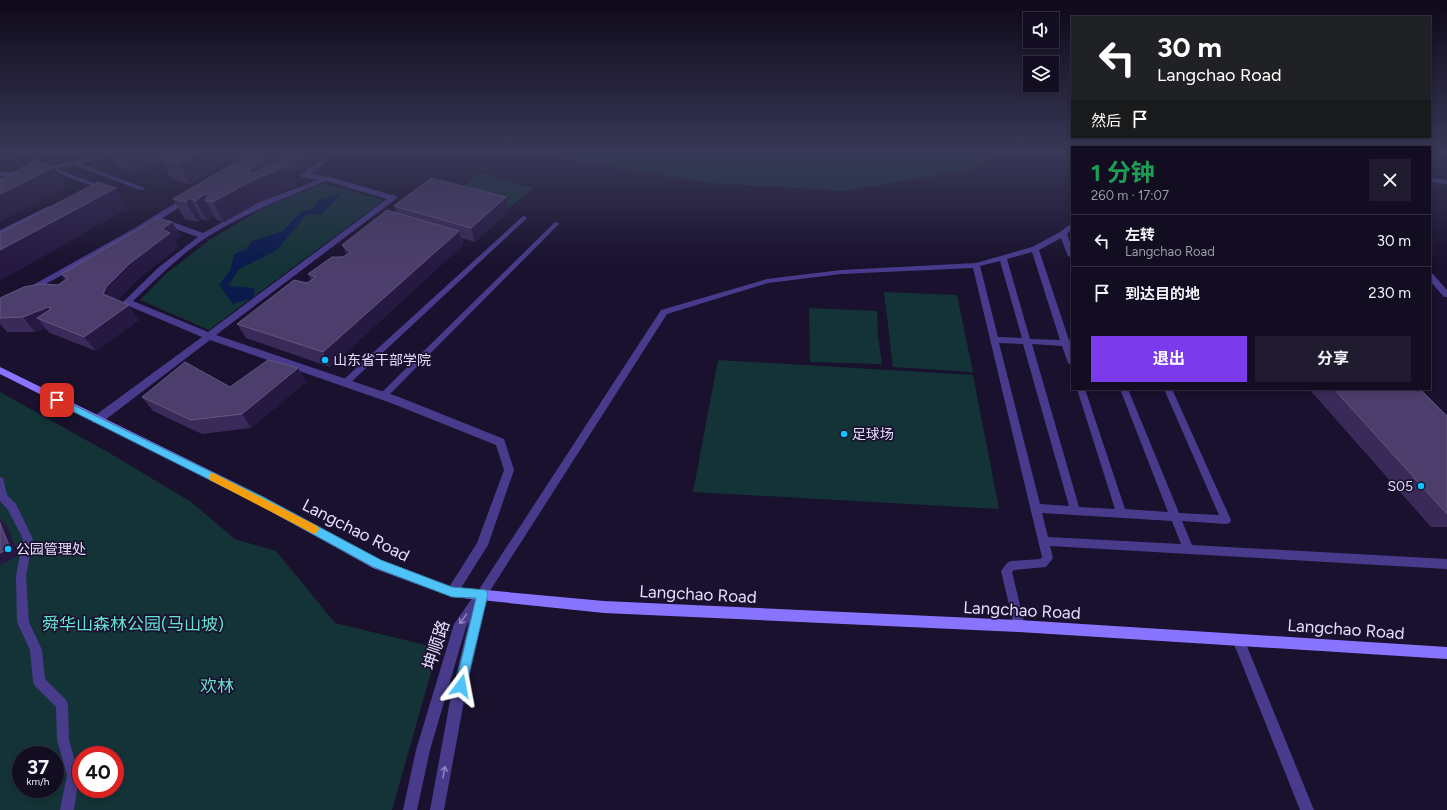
<!DOCTYPE html>
<html lang="zh">
<meta charset="utf-8">
<style>
body{margin:0;font-family:Figtree,"Noto Sans SC",sans-serif;background:#201b2f;color:#f1f3f6;height:100vh;display:flex;flex-direction:column;font-size:15px;white-space:nowrap}
*{box-sizing:border-box;margin:0}
p{font-size:13px;color:#9d9ca5}
.icon{flex:none;width:22px;height:22px;fill:none;stroke:currentColor;stroke-width:2;stroke-linecap:round;stroke-linejoin:round}
.map{position:relative;flex:1;overflow:hidden}
.sheet{position:absolute;left:1071px;top:146px;width:360px;height:244px;display:flex;flex-direction:column;background:#130d22;border-radius:0px;box-shadow:0 2px 6px #0003,0 0 0 1px #322d40}
.sheet>*{flex:none}
.hud{position:absolute;left:1071px;top:16px;width:360px;height:122px;border-radius:0px;box-shadow:0 2px 6px #0003,0 0 0 1px #322d40;background:#202124;color:#fff;overflow:hidden}
.controls{position:absolute;left:1023px;top:12px;display:grid;gap:8px}
.controls a{display:grid;place-items:center;width:36px;height:36px;border-radius:0px;background:#130d22;box-shadow:0 2px 6px #0003,0 0 0 1px #322d40;font-size:20px}
.speed{position:absolute;left:12px;top:746px;display:flex;gap:8px;font-size:20px;font-weight:700;text-align:center}
.speed>*{display:grid;place-content:center;width:52px;height:52px;border-radius:50%;background:#130d22;box-shadow:0 2px 6px #0003,0 0 0 1px #322d40;line-height:1}
.speed small{font-size:10px;font-weight:400}
.speed .limit{border:6px solid #d22;background:#fff;color:#111}
.pin{position:absolute;display:grid;place-items:center;width:34px;height:34px;color:#fff;margin:-17px;border-radius:8px;box-shadow:0 2px 6px #0006}
.me{position:absolute;width:44px;margin:-22px;rotate:13deg;stroke-linejoin:round;filter:drop-shadow(0 0 3px #0008)}
.turn{display:flex;align-items:center;gap:14px;height:84px;padding:0 20px;font-size:18px}
.turn .icon{width:52px;height:52px;stroke-width:2.5}
.turn b{display:block;font-size:28px;line-height:34px}
.then{display:flex;align-items:center;height:38px;padding:0 20px;background:#0003;gap:8px;font-size:15px}
.round{display:grid;place-items:center;flex:none;width:42px;height:42px;border-radius:0px;background:#201b2f}
.summary{display:flex;align-items:center;justify-content:space-between;height:68px;padding:0 20px}
h1{font-size:24px;font-weight:700;line-height:30px;color:#1e9e55}
.button{display:flex;gap:8px;margin-top:auto;padding:8px 20px}
.button a{flex:1;height:46px;border-radius:0px;background:#7c3aed;color:#fff;font-size:16px;font-weight:700;line-height:46px;text-align:center}
.button a+a{background:#201b2f;color:#f1f3f6}
ul{padding:0;list-style:none}
li{display:flex;align-items:center;gap:12px;height:52px;padding:0 20px;border-top:1px solid #322d40}
li div{flex:1}
li b{display:block;font-size:15px}
li em{font-style:normal}
.map>svg:first-child{display:block}
.green{fill:#143337;fill-rule:evenodd}
.water{fill:#0a1a4d}
.lines{fill:none;stroke-linecap:round;stroke-linejoin:round}
.service{fill:#493b8c;fill-rule:evenodd}
.minor{fill:#493b8c;fill-rule:evenodd}
.tertiary{fill:#493b8c;fill-rule:evenodd}
.secondary{fill:#8974ff;fill-rule:evenodd}
.wall{fill:#3a2a5a}
.shaded-wall{fill:#251841}
.building{fill:#4c3e6c;stroke:#645783}
.oneway{stroke:#8f84c0}
.route{fill:#4fc3f7;stroke:#337fa1}
.slow{fill:#f59e0b}
.poi-dot{fill:#09c6ff;stroke:#19112d;stroke-width:1.5}
.labels{text-anchor:middle;stroke-width:3.5;stroke-linejoin:round;paint-order:stroke}
.poi-label{font-size:14px;fill:#e5ddff;stroke:#19112d;text-anchor:start}
.near-street-label{font-size:17px;fill:#e5ddff;stroke:#19112d}
.near-park-label{font-size:17px;fill:#64e3d4;stroke:#19112d}
</style>
<div class="map">
<svg width="1447" height="810" viewBox="0 0 1447 810">
<rect width="100%" height="100%" fill="#19112d"/>
<path class="green" d="M552 152H995L977 168 845 191 711 183 555 157Z
M480 173 533 188 509 208 455 192Z
M324 183 384 200 209 330 140 300 168 272 211 239 263 208Z
M884 292 957 295 973 372 893 367Z
M809 308 877 311 878 336 882 364 810 362Z
M718 360 973 375 999 509 693 492Z
M0 392 111 454 191 502 235 539 276 551 335 623 438 648 392 810H0ZM21 755H55V789H21ZM81 755H115V789H81Z"/>
<path class="water" d="M341 194 322 214 306 215 277 250 239 269 228 286 255 288 253 298 233 304 219 285 230 271 234 254 246 249 252 241 283 231 302 211 311 210 319 200Z"/>
<g class="lines">
<path class="service" d="M44 152H52L20 173H16V171Z
M74 161 144 188 145 189 144 190H140L72 164V162Z
M55 165 57 166 60 170 104 187 100 189H96L95 187 55 172 52 167Z
M49 206 51 207V209L0 235V230Z
M524 216 527 218 526 219 348 385H342L341 383 342 381 522 217Z
M556 222 560 224 558 225 386 398H380L379 396 380 394 554 223Z
M1072 223V229L1067 234 1072 247V258L1068 256 1061 238 1039 250 1069 340 1072 341V345L1071 346 1072 350V366L1068 363 1062 346 1032 344 1079 507 1115 509 1077 389H1085L1125 509 1168 512 1120 389H1128L1179 513 1219 515 1164 389H1172L1231 520 1230 523 1226 524 1182 521 1192 545 1447 559V569L1050 546 1053 558 1046 567 1014 570 1012 572 1025 626 1023 630 1019 631 1015 630 1001 571 1007 563 1011 561 1040 559 1042 557 973 268 841 274 768 283 667 314 486 597 482 599 478 597 476 594 478 591 661 310 767 279 841 270 976 263 1032 247 1060 232ZM1032 252 1060 340 1030 339 1007 259ZM1000 261 1022 338 998 337 980 266ZM999 343 1023 344 1069 506 1040 504ZM1042 513 1172 521 1181 544 1048 537Z
M1430 274H1433L1447 290V297H1444L1430 281Z
M0 477 3 478 7 495 16 504 33 539 26 576 29 622 42 650 45 679 66 700 68 704 69 740 79 775 74 810H60L67 775 57 740 56 707 35 686 33 682 30 650 17 622 16 576 23 539 8 510 0 501Z
M1238 634 1242 635 1244 639 1314 810H1300L1232 639 1234 635Z"/>
<path class="minor" d="M117 152H131L42 172 38 170 42 168Z
M331 152H339L310 174 329 177 396 196 397 198 216 335 399 397 504 439 514 470 488 545 456 596 452 597 448 596 446 592 477 543 504 470 496 445 391 403 210 340 101 423H93L92 420 93 417 202 337 124 304 123 302 159 267 198 237 161 224V220H167L203 233 257 203 318 180 301 177 300 175ZM326 181 387 199 208 332 133 301C156 279 180 255 207 237 245 213 285 198 326 181Z
M0 172H24L28 174 24 176H0Z"/>
<path class="tertiary" d="M259 152H267L251 164H245V160Z
M1430 178 1447 180V184L1430 182Z
M185 197H188L192 199 141 232 31 292 28 293 24 290 135 228Z
M482 589 486 590 488 594 464 701 444 810H430L450 701 469 621 466 627 430 750 417 810H403L416 750 454 624 478 590Z"/>
<path class="secondary" d="M0 367 264 497 381 560 452 587 604 601 1019 620 1447 647V659L1019 632 604 613 452 597 373 568 256 503 0 374Z"/>
</g>
<path class="wall" d="M0 152H24L15 159H3L0 161Z
M68 152H88L86 154 69 153Z
M111 152H243L190 184 171 178 161 160 136 173 120 167Z
M325 152 300 170 289 168 297 186 263 200 224 222 217 220 214 216 207 221 202 219 198 222 185 219 173 199 266 158 270 165 278 162 275 155Z
M394 206 509 211 475 242 462 238 463 245 330 367 246 338 237 324 307 283 311 280 308 274 347 255 342 245 396 212Z
M181 236 174 241 178 248 139 278 118 300 139 320 96 351 50 333 45 328 35 332H7L0 324V298L58 285 65 280 61 274Z
M298 368 306 382 251 428 202 434 153 411 142 397 230 387Z
M1309 389H1420L1447 416V527H1431Z"/>
<path class="shaded-wall" d="M10 152H24L15 159Z
M125 152H176L160 158 161 160 136 173 124 153Z
M199 152H243L190 184 178 164Z
M306 152H325L300 170 295 160Z
M0 155 3 159 0 161Z
M266 158 273 172 288 166 297 186 263 200 224 222 213 202 248 170Z
M54 167 68 187 0 222V194Z
M116 188 129 208 0 281V250Z
M204 194 208 200H205L214 216 207 221 196 201Z
M506 197 509 211 475 242 471 228Z
M190 198 202 219 198 222 186 202Z
M172 222 181 236 174 241 178 248 139 278 116 302 103 294 106 287 162 229Z
M459 231 463 245 330 367 323 352Z
M129 305 139 320 96 351 84 337Z
M48 307 59 322 37 318 45 328 35 332 23 317Z
M298 368 306 382 251 428 242 414Z
M0 519 6 524 19 555 0 565Z"/>
<path class="building" d="M171 152H199L178 164 160 158Z
M280 152H306L295 160 275 155Z
M251 153 266 158 248 170 252 173 275 163 285 161 288 166 253 180 213 202 205 200 210 195 204 194 196 201 190 198 186 202 173 199Z
M37 161 54 167 0 194V179Z
M431 178 506 197 471 228 394 206Z
M98 182 116 188 0 250V233Z
M387 210 459 231 323 352 237 324 294 280 307 283 316 277 308 274 332 257H342L351 253 342 245Z
M158 218 172 222 162 229 170 233 129 264 106 287 103 294 129 305 84 337 37 318 51 309 48 307 23 317 0 318V298L24 287 40 284 58 285 68 278 61 274Z
M268 360 298 368 242 414 191 420 142 397 185 362 230 387Z
M1334 389H1420L1447 416V514Z
M0 523 10 548 0 553Z"/>
<defs><path id="oneway-shaft" d="M-6 0H5M1.5-3L5.5 0L1.5 3" fill="none" stroke-width="1.6" stroke-linecap="round" stroke-linejoin="round"/></defs>
<g class="oneway">
<use href="#oneway-shaft" transform="translate(463 619) rotate(125)"/>
<use href="#oneway-shaft" transform="translate(444 772) rotate(-80)"/>
</g>
<linearGradient id="sky" x2="0" y2="1"><stop stop-color="#0e0919"/><stop offset="0.57" stop-color="#383857"/><stop offset="1" stop-color="#383857" stop-opacity="0"/></linearGradient>
<rect width="1447" height="266" fill="url(#sky)"/>
<path class="route" d="M57 397 263 497 381 560 452 587 486 590 488 594 465 690 461 692 457 690 455 686 476 598 452 597 373 567 256 503 54 402 53 400Z"/>
<path class="slow" d="M213 473 317 526 319 529 317 532 314 534 310 532 210 480 209 477 210 474Z"/>
<g class="poi-dot">
<circle cx="325" cy="360" r="4"/>
<circle cx="844" cy="434" r="4"/>
<circle cx="1421" cy="486" r="4"/>
<circle cx="8" cy="549" r="4"/>
</g>
<g class="labels">
<g class="poi-label">
<text x="333" y="365">山东省干部学院</text>
<text x="852" y="439">足球场</text>
<text x="1413" y="491" text-anchor="end">S05</text>
<text x="16" y="554">公园管理处</text>
</g>
<g class="near-street-label">
<text transform="translate(356 530) rotate(27)" y="6">Langchao Road</text>
<text transform="translate(698 594) rotate(3)" y="6">Langchao Road</text>
<text transform="translate(1022 610) rotate(3)" y="6">Langchao Road</text>
<text transform="translate(1346 629) rotate(4)" y="6">Langchao Road</text>
<text transform="translate(436 645) rotate(-72)" y="6">坤顺路</text>
</g>
<g class="near-park-label">
<text x="133" y="630">舜华山森林公园(马山坡)</text>
<text x="217" y="692">欢林</text>
</g>
</g>
</svg>
<div class="controls">
<a><svg class="icon" aria-label="sound" viewBox="0 0 24 24"><path d="M4 9h4l5-4v14l-5-4H4zM17 9q2 3 0 6"/></svg></a>
<a><svg class="icon" aria-label="layers" viewBox="0 0 24 24"><path d="M12 4l9 5-9 5-9-5zM3 14l9 5 9-5"/></svg></a>
</div>
<div class="speed"><div>37<small>km/h</small></div><div class="limit">40</div></div>
<div class="pin" style="left:57px;top:400px;background:#d93025"><svg class="icon" aria-label="arrive" viewBox="0 0 24 24"><path d="M6 21V4h12l-3 4 3 4H6"/></svg></div>
<svg class="me" style="left:461px;top:686px" viewBox="-20 -20 40 40"><path d="M0-17L14 15 0 8-14 15z" fill="#4fc3f7" stroke="#fff" stroke-width="4"/></svg>
<div class="hud">
<div class="turn"><svg class="icon" aria-label="left" viewBox="0 0 24 24"><path d="M17 20v-9H6M10 6l-5 5 5 5"/></svg><div><b>30 m</b>Langchao Road</div></div>
<div class="then">然后<svg class="icon" aria-label="arrive" viewBox="0 0 24 24"><path d="M6 21V4h12l-3 4 3 4H6"/></svg></div>
</div>
<section class="sheet">
<div class="summary"><div><h1>1 分钟</h1><p>260 m · 17:07</p></div><a class="round"><svg class="icon" aria-label="close" viewBox="0 0 24 24"><path d="M6 6l12 12M18 6L6 18"/></svg></a></div>
<ul>
<li><svg class="icon" aria-label="left" viewBox="0 0 24 24"><path d="M17 20v-9H6M10 6l-5 5 5 5"/></svg><div><b>左转</b><p>Langchao Road</p></div><em>30 m</em></li>
<li><svg class="icon" aria-label="arrive" viewBox="0 0 24 24"><path d="M6 21V4h12l-3 4 3 4H6"/></svg><div><b>到达目的地</b></div><em>230 m</em></li>
</ul>
<div class="button"><a>退出</a><a>分享</a></div>
</section>
</div>
